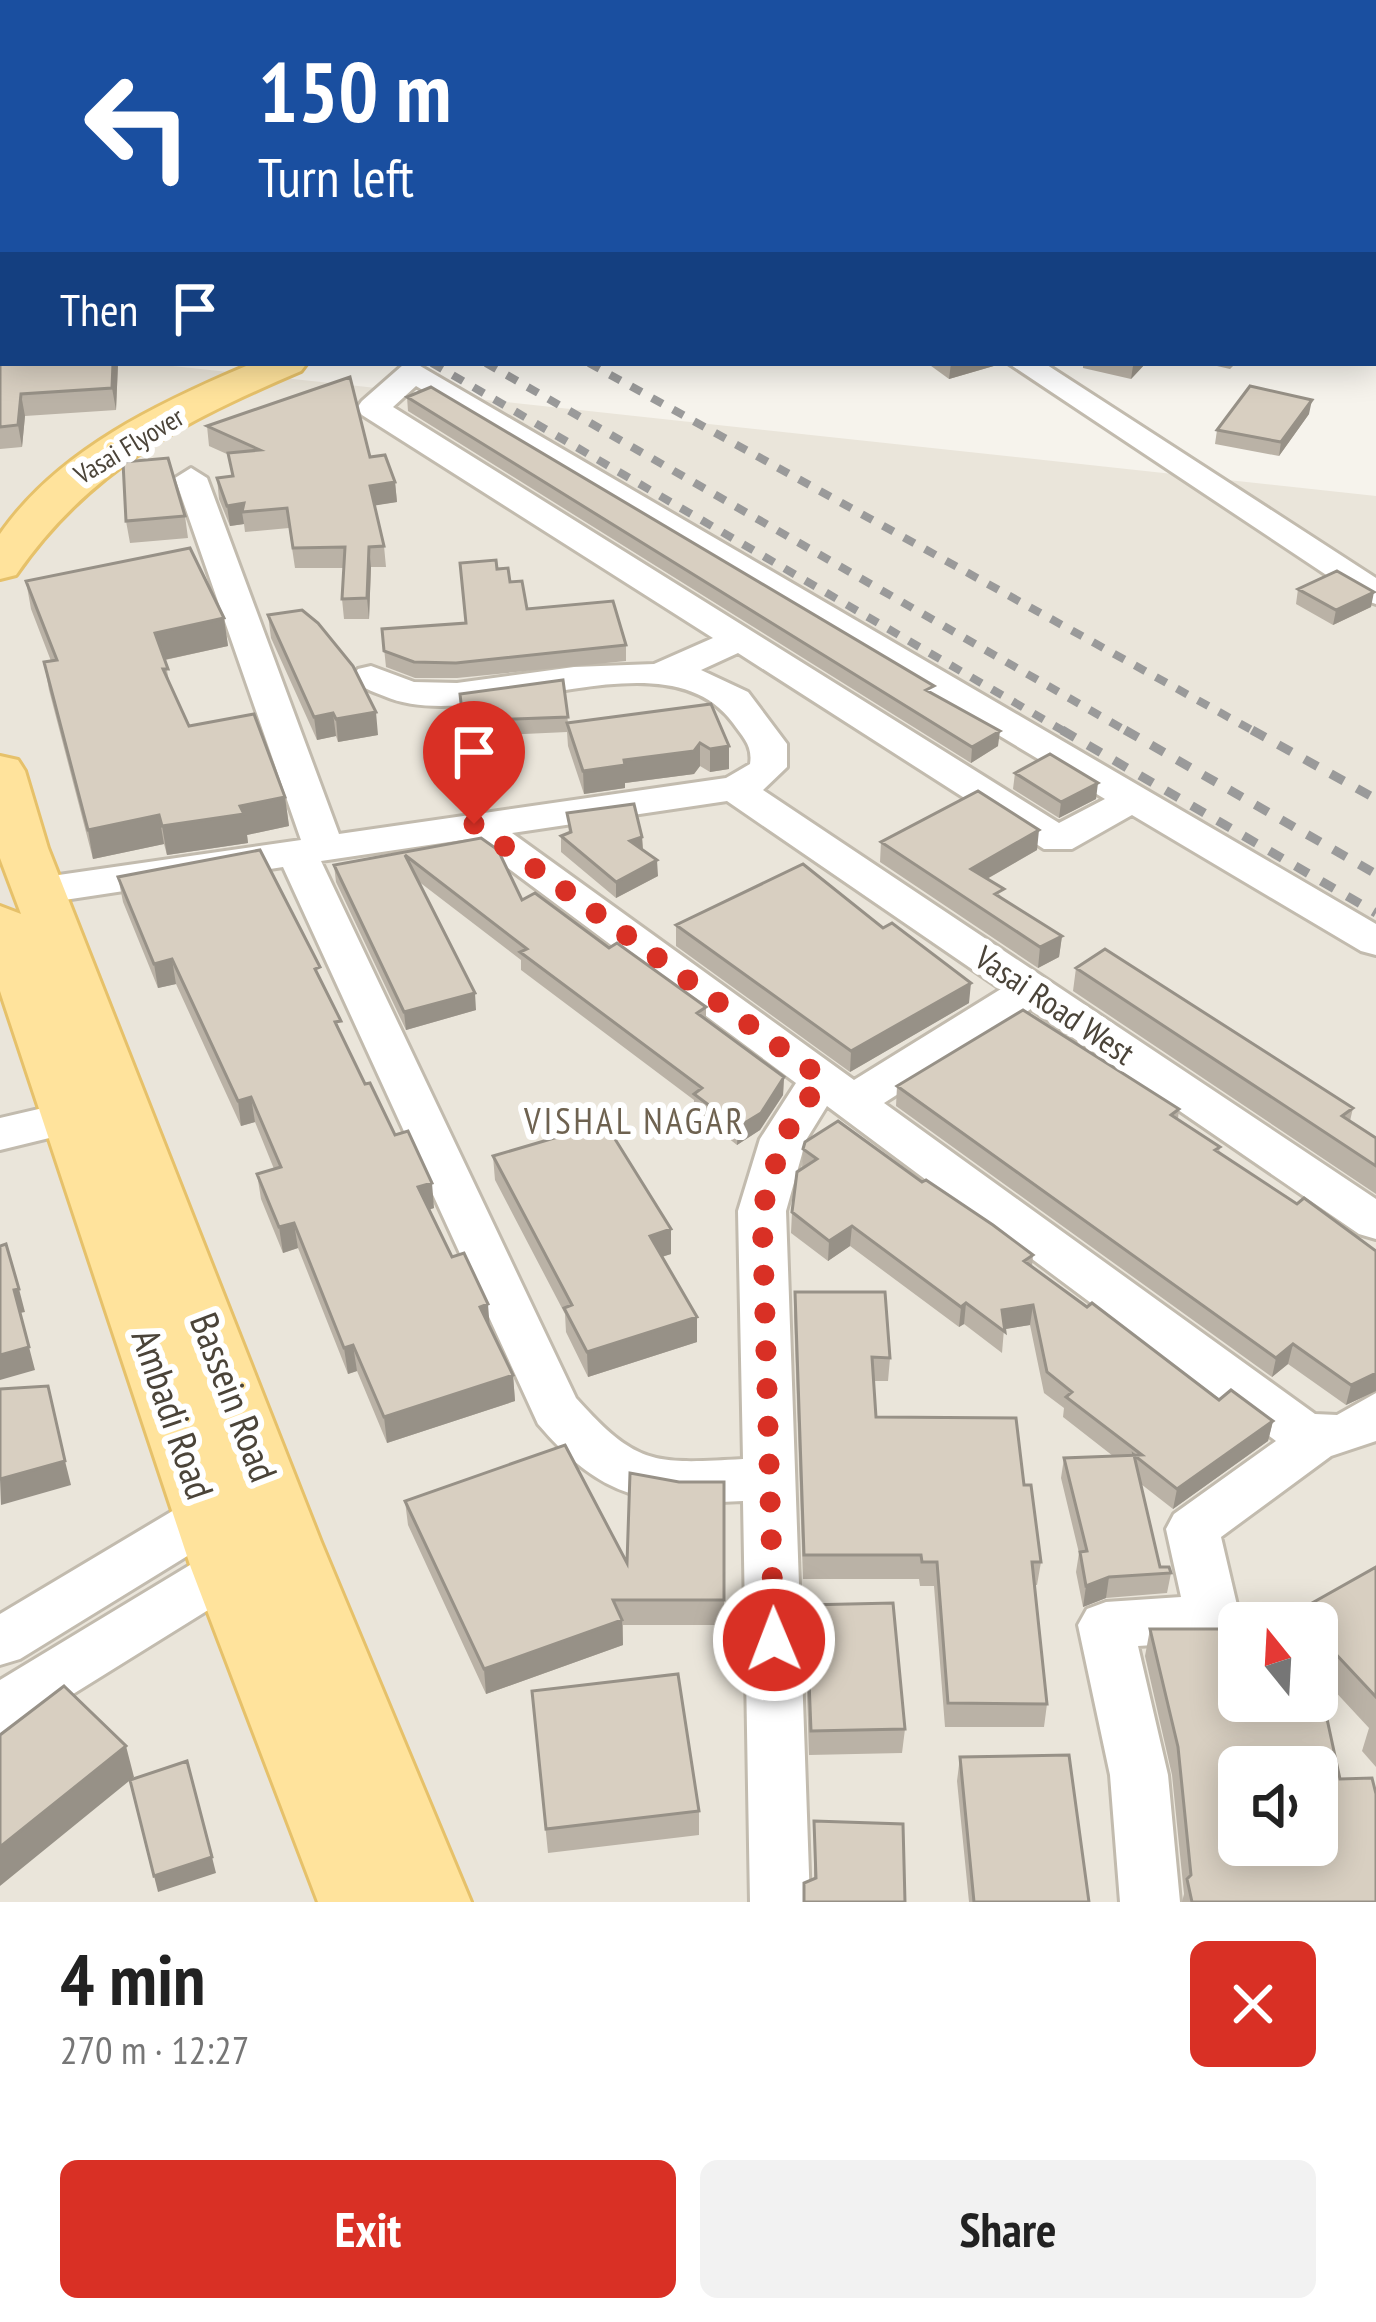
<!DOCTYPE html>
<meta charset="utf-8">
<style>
body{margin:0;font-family:"PT Sans Narrow",sans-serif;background:#f2f2f2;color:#222;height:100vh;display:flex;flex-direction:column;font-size:45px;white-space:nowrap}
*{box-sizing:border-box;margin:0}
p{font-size:39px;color:#767676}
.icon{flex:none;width:66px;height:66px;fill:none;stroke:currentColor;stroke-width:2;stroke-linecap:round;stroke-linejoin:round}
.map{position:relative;height:1902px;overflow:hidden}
.details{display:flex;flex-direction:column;background:#fff;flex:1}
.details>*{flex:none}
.top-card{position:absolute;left:0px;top:0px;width:1377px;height:366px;box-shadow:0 6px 30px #0003;background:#1a4fa0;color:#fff;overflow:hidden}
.needle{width:78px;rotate:342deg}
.fabs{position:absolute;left:1218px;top:1602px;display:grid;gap:24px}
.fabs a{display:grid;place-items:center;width:120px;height:120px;border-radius:18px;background:#fff;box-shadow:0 6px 30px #0003;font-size:60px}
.pin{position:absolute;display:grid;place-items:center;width:102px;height:102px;color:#fff;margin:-123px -51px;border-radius:50% 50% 50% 0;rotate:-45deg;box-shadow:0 0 12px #0007}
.pin .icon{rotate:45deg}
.me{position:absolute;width:132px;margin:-66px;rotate:359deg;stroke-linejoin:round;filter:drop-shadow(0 0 9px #0008)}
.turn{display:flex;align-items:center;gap:42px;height:252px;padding:0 60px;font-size:54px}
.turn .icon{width:156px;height:156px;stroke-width:2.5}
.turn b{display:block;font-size:84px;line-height:102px}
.then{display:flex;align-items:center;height:114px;padding:0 60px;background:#0003;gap:24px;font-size:45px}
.round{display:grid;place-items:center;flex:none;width:126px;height:126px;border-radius:18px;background:#f2f2f2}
.overview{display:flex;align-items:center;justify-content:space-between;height:204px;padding:0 60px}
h1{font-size:72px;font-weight:600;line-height:90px}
.cta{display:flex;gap:24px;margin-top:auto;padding:24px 60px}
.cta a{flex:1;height:138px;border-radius:18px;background:#d93025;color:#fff;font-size:48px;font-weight:600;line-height:138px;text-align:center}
.cta a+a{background:#f2f2f2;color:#222}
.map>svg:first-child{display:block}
.residential{fill:#eae5da;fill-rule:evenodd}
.green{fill:#d2eab5}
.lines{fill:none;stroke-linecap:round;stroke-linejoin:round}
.river{fill:#a9d4f2;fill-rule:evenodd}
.minor-casing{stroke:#c2bbae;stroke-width:6}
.major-casing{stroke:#e6c16a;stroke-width:6}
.minor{fill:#fff;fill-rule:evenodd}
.major{fill:#ffe39c;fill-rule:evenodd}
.rail-far1{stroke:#9a9a9a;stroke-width:8;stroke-dasharray:12 12;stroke-linecap:butt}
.rail{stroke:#9a9a9a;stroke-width:9;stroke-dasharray:15 15;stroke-linecap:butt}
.wall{fill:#bab2a6}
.shaded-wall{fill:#979187}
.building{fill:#d8cfc1;stroke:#979187;stroke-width:3;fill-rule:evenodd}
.route{stroke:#d93025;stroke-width:21;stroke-dasharray:0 37.8}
.labels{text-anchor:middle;stroke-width:12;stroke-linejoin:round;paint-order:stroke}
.far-street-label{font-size:27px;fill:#4b4439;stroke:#fff}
.street-label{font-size:33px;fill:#4b4439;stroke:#fff}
.neighbourhood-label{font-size:36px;letter-spacing:3px;fill:#6e6250;stroke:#fff}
.near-street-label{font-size:39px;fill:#4b4439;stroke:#fff}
</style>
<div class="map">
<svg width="1376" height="1902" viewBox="0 0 1376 1902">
<rect width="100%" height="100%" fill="#f6f3ec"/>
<path class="residential" d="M0 347 3 363H145L1376 496V1902H0ZM1239 1623H1317V1701H1239ZM1239 1767H1317V1845H1239Z"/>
<path class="green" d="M173 0H769L168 3Z"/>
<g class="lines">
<path class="river" d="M1374 264 1376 265V287L1374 286Z"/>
<g class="minor-casing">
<path id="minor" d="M1374 91 1376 92V108L1374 107Z
M0 157 3 158V174L0 173Z
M415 363 1376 924V955L1361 951 1132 815 1072 849H1044L738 653 701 670 748 692 787 744V767L763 790 1376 1199V1239L1359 1234 1031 1009 884 1103 1315 1414 1337 1415 1376 1393V1441L1331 1456 1221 1537 1240 1618 1232 1634 1213 1641 1138 1646 1168 1775 1180 1902H1120L1110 1775 1078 1625 1087 1609 1106 1602 1181 1597 1166 1529 1174 1514 1276 1441 827 1106 806 1140 786 1211 810 1902H750L743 1501C647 1506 603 1500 538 1424L283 867 38 904 24 900 18 891 24 882 38 878 301 840 175 478 191 468 207 478 339 834 726 778 750 764C753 746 743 737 733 723 663 628 480 738 384 696 372 691 360 688 353 677L358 669 371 666 414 682 457 683 574 667 654 664 713 638 362 415 357 408 362 401 403 365ZM416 386 1105 799 1059 823 393 407ZM727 801 1001 989 854 1080 512 833ZM469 839 796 1083 760 1139 738 1211 743 1459C654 1464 637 1466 576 1398L321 861Z
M1008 363H1044L1376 578V604L1364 600Z
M99 1095 115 1100 122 1111 115 1122 0 1150V1118Z
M230 1482 249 1488 256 1503 249 1518 20 1659 0 1665V1614L211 1488Z
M247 1536 266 1542 274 1558 266 1574 20 1727 0 1735V1680L228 1542Z"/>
</g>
<g class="major-casing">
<path id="major" d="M253 363H307L301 371C184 421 90 468 16 575L0 579V534C59 449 161 402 253 363Z
M0 756 18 760 25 771 48 848 321 1542 471 1902H318L191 1568 0 991V906L21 914 0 858Z"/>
</g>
<use href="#minor" class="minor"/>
<use href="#major" class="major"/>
<path class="rail-far1" d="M432 363 1067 733
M486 363 1130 733
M589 363 1257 733"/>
<path class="rail" d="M1062 730 1376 913
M1125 730 1376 874
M1252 730 1376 799"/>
</g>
<path class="wall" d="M0 308 3 363H124L118 364 116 410 25 416 22 447 0 449Z
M927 363H1004L949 379Z
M1083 363H1146L1131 379 1083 368Z
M1204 363H1236L1230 369Z
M407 397 998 746 971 763 408 411Z
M1309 414 1279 456 1215 444 1217 430Z
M207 426 370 457 395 482 397 502 375 505 384 546 386 567H371L369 619H344L342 599 344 568H295L289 528 245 532 244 524 230 526 219 499 217 478 232 476 229 455 209 446Z
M185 516 188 538 130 543 126 521Z
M497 569 510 582 527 609 626 645V661L457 678H415L386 667 382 629 466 623Z
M26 581 224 618 228 646 165 660 170 686 189 726 285 797 289 826 247 835 248 843 167 855 164 844 93 859 49 690 44 662 51 661 31 609Z
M1298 589 1371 607 1333 625 1296 604Z
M268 615 378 735 338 742 336 736 317 740 271 638Z
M563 680 568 723 711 704 729 769 710 772 700 766 694 774 625 783V788L584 794 568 746 567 732 464 737 460 694Z
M1015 773 1096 799 1059 818 1013 789Z
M567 813 642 837 643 850 658 876 616 898 561 852V836L569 833Z
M481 838 522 900 609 948 706 1007V1020L784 1077 783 1095 760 1130 737 1145 694 1111V1100L521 970V960L418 881 476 1010 406 1030 336 882 334 865Z
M881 842 1037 850 987 879 1003 899 1062 936 1059 957 1038 968 880 862Z
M118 877 321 982 343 1038 365 1084 434 1208 429 1210 513 1375 515 1401 387 1443 357 1371 348 1374 298 1248 283 1253 261 1199 257 1174 274 1169 255 1122 241 1126 176 984 158 988 123 902Z
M676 925 883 928 969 1003 850 1072 676 946Z
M1076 968 1353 1108 1350 1121 1376 1138V1194L1073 991Z
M897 1086 1179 1109 1178 1119 1220 1147 1219 1152 1297 1204 1376 1251V1391L1346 1405 1288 1364 1272 1377 896 1106Z
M803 1149 922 1182 1033 1255 1032 1267 1219 1400 1273 1421 1268 1441 1173 1509 1141 1484 1160 1567 1171 1573 1167 1593 1106 1598 1083 1607 1076 1572 1079 1553 1061 1478 1064 1458 1113 1456 1063 1417 1064 1408 1044 1393 1030 1325 1004 1329 1002 1353 964 1324 959 1327 850 1246 828 1261 791 1233 792 1212 802 1168Z
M493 1156 671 1254 662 1257 697 1342 588 1377 566 1332 565 1314 495 1180Z
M795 1292 890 1358 888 1381H874L876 1417 1024 1485 1041 1562 1037 1585H1034L1047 1704 1044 1727H945L934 1586H920L919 1579H803L794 1316Z
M679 1482H724V1625H623V1645L486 1694 408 1525 405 1501 627 1563Z
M1376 1567V1767L1362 1751 1369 1728 1317 1672V1623H1294L1296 1612Z
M806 1605 905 1729 902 1753 809 1755 805 1629Z
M1150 1629 1340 1779 1376 1902H1182L1184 1894 1172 1775 1145 1656Z
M534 1715 699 1811V1835L548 1853Z
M960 1757 1089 1902H969L957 1781Z
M814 1821 905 1902 814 1879Z"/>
<path class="shaded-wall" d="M113 363H124L118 364 116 410 112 388Z
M951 363H1004L949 379Z
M1136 363H1146L1131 379 1133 366Z
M21 394 25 416 22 447 18 425Z
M1312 400 1309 414 1279 456 1281 442Z
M395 482 397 502 372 506 370 486Z
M244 503 242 512 244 524 230 526 227 506Z
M369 547 371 567 369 619 367 598Z
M1374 592 1371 607 1333 625 1336 610Z
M224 618 228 646 159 661 155 633Z
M376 712 378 735 338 742 336 719Z
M333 713 336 736 317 740 314 717Z
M1000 731 998 746 971 763 972 747Z
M700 743V766L694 774 625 783V788L584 794 583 771Z
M729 746V769L710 772V749Z
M1098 783 1096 799 1059 818 1061 802Z
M285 797 289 826 247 835 248 843 167 855 162 826 240 806Z
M159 815 164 844 93 859 88 830Z
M1039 830 1037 850 969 889 971 869Z
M642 837 643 852 630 841Z
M657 860 658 876 616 898V882Z
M1062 936 1059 957 1038 968 1040 947Z
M172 959 176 984 158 988 154 964Z
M971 983 969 1003 850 1072 851 1051Z
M475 993 476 1010 406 1030 404 1012Z
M784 1077 783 1095 760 1130 737 1145 738 1127Z
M251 1097 255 1122 241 1126 238 1101Z
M432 1183 434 1208 420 1212 418 1187Z
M294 1223 298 1248 283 1253 279 1227Z
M852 1226 850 1246 828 1261 829 1241Z
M671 1229V1254L651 1260 650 1236Z
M19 1289 25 1312 20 1313 14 1290Z
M966 1303 964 1324 959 1327 961 1307Z
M488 1304 490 1330 480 1307Z
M1033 1305 1030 1325 1000 1330 1002 1310Z
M697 1317V1342L588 1377 587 1352Z
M1293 1344 1288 1364 1272 1377 1276 1358Z
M353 1345 357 1371 348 1374 344 1348Z
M29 1347 35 1370 0 1380V1355Z
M1376 1373V1391L1346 1405 1351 1385Z
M513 1375 515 1401 387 1443 384 1417Z
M1273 1421 1268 1441 1173 1509 1177 1489Z
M65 1461 71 1485 1 1505 0 1479Z
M1109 1577 1106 1598 1083 1607 1086 1586Z
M622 1620 623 1645 486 1694 484 1669Z
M126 1746 134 1777 0 1886V1847Z
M212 1857 216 1873 158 1892 154 1876Z"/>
<path class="building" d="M0 194 3 202V253L0 244Z
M3 307V363H113L112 388 21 394 18 425 0 427V308Z
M350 377 370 457 385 455 395 482 370 486 384 546 369 547 367 598 342 599 345 547 293 548 287 508 242 512 244 503 227 506 217 478 233 476 228 453 260 450 207 426Z
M1250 386 1312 400 1281 442 1217 430Z
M431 387 934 686 926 690 1000 731 972 747 407 397Z
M168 458 185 516 126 521 123 462Z
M190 548 224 618 155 633 168 669H163L189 726 254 714 285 797 240 806 244 814 162 826 159 815 88 830 44 662 57 660 26 581Z
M496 560 497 569 508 568 510 582 522 581 527 609 613 601 626 645 456 663 414 662 384 651 382 629 466 623 460 563Z
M1337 571 1374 592 1336 610 1298 589Z
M302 610 318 623 353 666 376 712 336 719 333 713 314 717 268 615Z
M563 680 568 717 463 721 460 694Z
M711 704 729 746 710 749 700 743 694 751 624 760 625 765 583 771 567 723Z
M1050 754 1098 783 1061 802 1015 773Z
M978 791 1039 830 971 869 1004 889 995 894 1062 936 1040 947 881 842Z
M634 804 642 837 630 841 657 860 616 882 561 836 571 832 567 813Z
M481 838 498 850 522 900 535 893 609 948 617 943 706 1007 697 1013 784 1077 761 1113 738 1127 694 1094 702 1088 520 952 527 949 405 855 475 993 404 1012 334 865Z
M260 850 320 967 315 969 341 1021 335 1022 365 1084 370 1083 395 1135 408 1131 432 1183 418 1187 452 1257 464 1253 488 1304 480 1307 513 1375 384 1417 353 1345 344 1348 294 1223 279 1227 257 1174 281 1167 251 1097 238 1101 172 959 154 964 118 877Z
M803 864 883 928 892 923 971 983 851 1051 676 925Z
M1105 949 1353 1108 1342 1116 1376 1138V1166L1076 968Z
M1023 1010 1179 1109 1171 1115 1220 1147 1215 1150 1297 1204 1304 1198 1376 1251V1373L1351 1385 1293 1344 1276 1358 897 1086Z
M838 1121 922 1182 926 1180 993 1225 1033 1255 1024 1261 1087 1307 1092 1303 1219 1400 1231 1390 1273 1421 1177 1489 1134 1455 1160 1567H1169L1171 1573 1109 1577 1086 1586 1080 1552 1087 1551 1064 1458 1142 1455 1066 1397 1072 1392 1047 1372 1033 1305 1002 1310 1005 1332 966 1303 961 1307 852 1226 829 1241 792 1212 797 1172 817 1159 803 1149 805 1142Z
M605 1123 671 1229 650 1236 697 1317 587 1352 564 1308 572 1305 493 1156Z
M6 1244 19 1289 14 1290 29 1347 0 1355V1246Z
M795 1292H885L890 1358 872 1357 876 1417 1016 1418 1024 1485H1031L1041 1562H1032L1047 1704 948 1703 937 1562H922L921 1555H804Z
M48 1386 65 1461 0 1479V1389Z
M565 1445 627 1563 630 1473 679 1482H724V1600H613L622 1620 484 1669 405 1501Z
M1376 1567V1697L1317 1634V1623H1307L1296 1612Z
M893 1603 905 1729 811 1731 806 1605Z
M1150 1629H1239V1701H1307L1308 1705H1324L1340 1779 1372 1778 1376 1794V1902H1192L1187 1879 1191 1875 1178 1747ZM1239 1767H1317V1845H1239Z
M678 1674 699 1811 546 1829 532 1691Z
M64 1686 126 1746 0 1847V1735Z
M1069 1755 1089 1902H974L960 1757Z
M187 1761 212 1857 154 1876 130 1780Z
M814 1821 903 1824 905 1902H804V1883L816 1878Z"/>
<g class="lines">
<path class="route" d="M474 824 822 1078 783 1138 762 1210 774 1640"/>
</g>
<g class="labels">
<g class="far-street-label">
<text transform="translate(129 446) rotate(-31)" y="9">Vasai Flyover</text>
</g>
<g class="street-label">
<text transform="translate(1055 1005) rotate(34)" y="12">Vasai Road West</text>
</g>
<g class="neighbourhood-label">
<text x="635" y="1134">VISHAL NAGAR</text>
</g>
<g class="near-street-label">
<text transform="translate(234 1397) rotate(69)" y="14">Bassein Road</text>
<text transform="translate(173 1414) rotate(71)" y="14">Ambadi Road</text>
</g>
</g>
</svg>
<div class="fabs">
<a><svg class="needle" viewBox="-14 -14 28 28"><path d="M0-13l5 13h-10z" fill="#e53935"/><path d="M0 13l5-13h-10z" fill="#767676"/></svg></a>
<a><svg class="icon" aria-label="sound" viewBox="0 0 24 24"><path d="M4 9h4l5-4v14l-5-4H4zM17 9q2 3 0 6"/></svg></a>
</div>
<div class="pin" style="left:474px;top:824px;background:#d93025"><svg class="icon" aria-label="arrive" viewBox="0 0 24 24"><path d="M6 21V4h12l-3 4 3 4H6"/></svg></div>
<svg class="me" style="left:774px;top:1640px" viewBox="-20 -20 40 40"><circle r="17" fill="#d93025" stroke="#fff" stroke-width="3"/><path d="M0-11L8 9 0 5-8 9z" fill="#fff"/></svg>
<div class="top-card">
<div class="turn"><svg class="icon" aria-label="left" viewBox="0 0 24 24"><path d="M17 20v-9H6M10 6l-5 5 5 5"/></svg><div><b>150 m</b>Turn left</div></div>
<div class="then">Then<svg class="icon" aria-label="arrive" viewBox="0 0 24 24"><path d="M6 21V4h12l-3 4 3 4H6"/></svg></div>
</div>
</div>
<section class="details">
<div class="overview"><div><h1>4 min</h1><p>270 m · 12:27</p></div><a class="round" style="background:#d93025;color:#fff"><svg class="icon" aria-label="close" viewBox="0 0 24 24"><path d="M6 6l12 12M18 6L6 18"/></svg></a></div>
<div class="cta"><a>Exit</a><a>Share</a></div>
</section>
